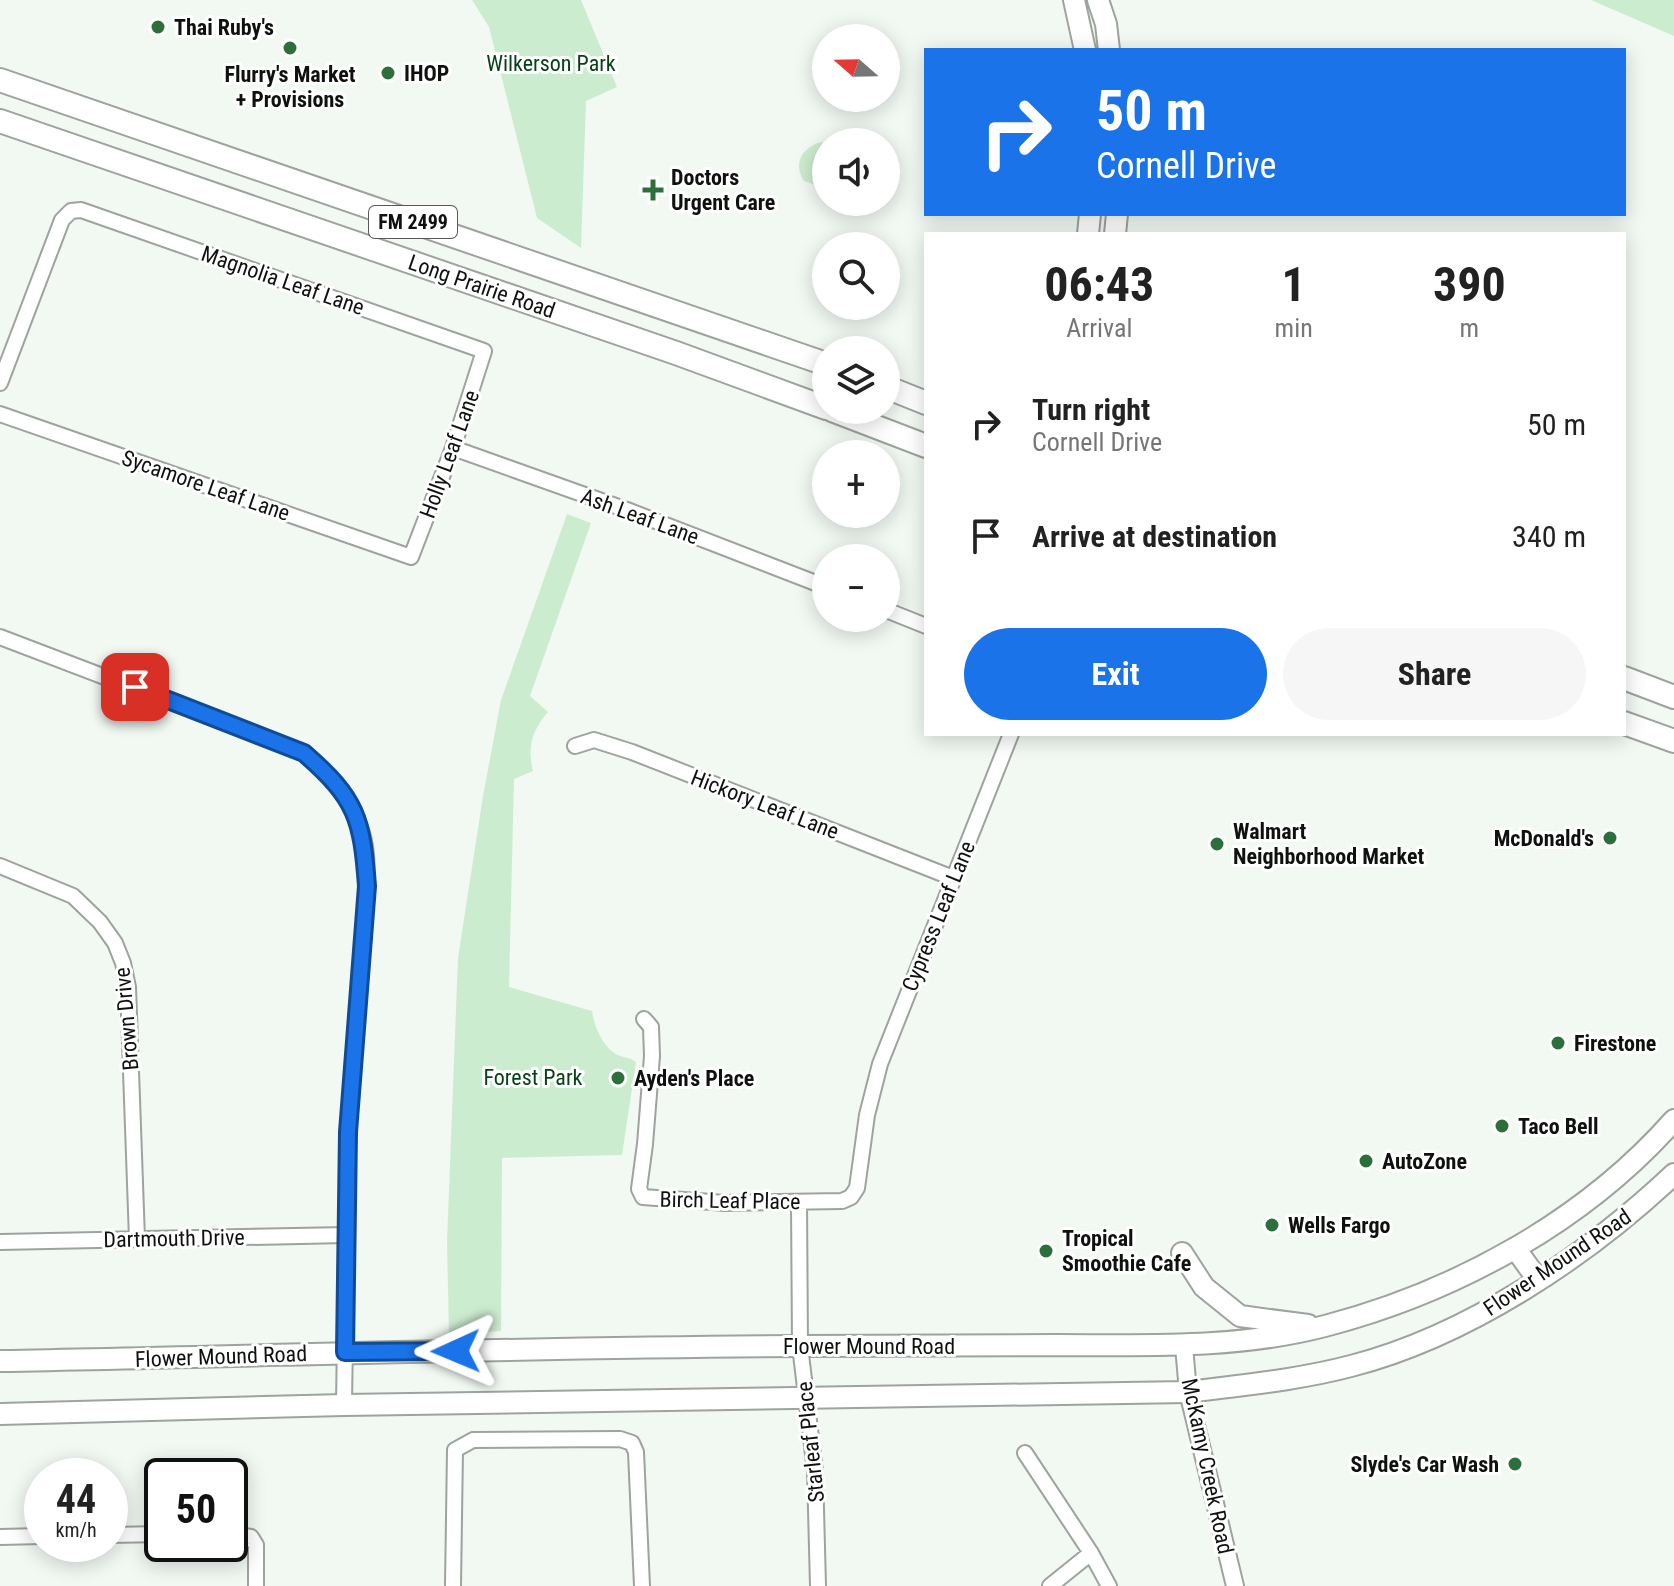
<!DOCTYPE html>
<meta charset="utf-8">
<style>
body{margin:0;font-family:"Roboto Condensed",sans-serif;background:#f6f6f6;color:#222;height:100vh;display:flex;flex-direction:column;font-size:30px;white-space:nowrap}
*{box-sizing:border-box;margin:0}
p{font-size:26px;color:#767676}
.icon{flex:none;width:44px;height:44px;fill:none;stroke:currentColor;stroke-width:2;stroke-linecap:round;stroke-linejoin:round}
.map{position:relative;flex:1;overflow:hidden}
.side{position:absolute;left:924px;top:232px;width:702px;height:504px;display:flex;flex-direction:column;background:#fff;border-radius:0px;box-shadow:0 4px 20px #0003}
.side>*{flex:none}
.top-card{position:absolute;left:924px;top:48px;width:702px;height:168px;border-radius:0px;box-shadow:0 4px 20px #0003;background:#1a73e8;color:#fff;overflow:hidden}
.needle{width:52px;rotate:290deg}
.buttons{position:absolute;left:812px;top:24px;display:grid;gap:16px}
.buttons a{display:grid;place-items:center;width:88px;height:88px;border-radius:50%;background:#fff;box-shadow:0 4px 20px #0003;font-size:40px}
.speed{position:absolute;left:24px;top:1458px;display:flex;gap:16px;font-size:40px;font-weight:700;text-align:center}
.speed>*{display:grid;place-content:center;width:104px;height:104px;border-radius:50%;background:#fff;box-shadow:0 4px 20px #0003;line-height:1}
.speed small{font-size:20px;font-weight:400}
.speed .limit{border:4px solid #111;border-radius:12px;background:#fff;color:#111}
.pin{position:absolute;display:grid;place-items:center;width:68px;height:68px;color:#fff;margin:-34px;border-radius:16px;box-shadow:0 4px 12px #0006}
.me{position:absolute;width:88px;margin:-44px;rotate:269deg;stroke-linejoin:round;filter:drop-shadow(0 0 6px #0008)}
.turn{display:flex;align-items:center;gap:28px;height:168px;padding:0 40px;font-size:36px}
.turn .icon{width:104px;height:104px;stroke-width:2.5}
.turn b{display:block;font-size:56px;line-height:68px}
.eta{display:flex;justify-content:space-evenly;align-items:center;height:136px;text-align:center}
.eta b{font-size:48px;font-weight:700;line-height:56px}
.button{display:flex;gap:16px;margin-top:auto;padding:16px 40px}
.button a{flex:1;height:92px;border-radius:48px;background:#1a73e8;color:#fff;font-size:32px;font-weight:700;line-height:92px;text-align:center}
.button a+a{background:#f6f6f6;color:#222}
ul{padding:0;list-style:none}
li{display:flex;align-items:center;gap:24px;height:112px;padding:0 40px}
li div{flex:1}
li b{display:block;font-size:30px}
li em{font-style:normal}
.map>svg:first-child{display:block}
.green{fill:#cceccf}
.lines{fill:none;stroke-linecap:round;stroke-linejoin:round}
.minor-casing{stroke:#9da39d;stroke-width:18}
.tertiary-casing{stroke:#9da39d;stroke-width:20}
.secondary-casing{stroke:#9da39d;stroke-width:24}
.primary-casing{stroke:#9da39d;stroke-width:26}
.minor{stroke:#fff;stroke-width:14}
.tertiary{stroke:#fff;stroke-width:16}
.secondary{stroke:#fff;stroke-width:20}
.primary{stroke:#fff;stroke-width:22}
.route-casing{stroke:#114b97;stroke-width:20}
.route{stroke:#1a73e8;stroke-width:14}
.poi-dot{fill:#2d6f3a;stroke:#fff;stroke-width:3}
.labels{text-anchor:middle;stroke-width:6;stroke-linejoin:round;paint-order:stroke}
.shield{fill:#fff;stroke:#575857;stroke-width:2}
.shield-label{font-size:20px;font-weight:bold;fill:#0f110f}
.poi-label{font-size:22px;font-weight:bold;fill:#0f110f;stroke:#fff;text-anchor:start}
.park-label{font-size:22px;fill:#074117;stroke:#fff}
.street-label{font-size:22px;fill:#0f110f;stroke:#fff}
</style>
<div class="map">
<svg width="1674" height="1586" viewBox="0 0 1674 1586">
<rect width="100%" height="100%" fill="#f2f9f3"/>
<path class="green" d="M472 0H581L617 87 586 101 581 248 537 218 489 27Z
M1591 0H1674V36Z
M821 142 826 144V188L804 181C792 163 803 147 821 142Z
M567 514 591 523 530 696 548 712C532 731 527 746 533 771L514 779 509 987 592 1011C594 1026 603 1048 618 1055 624 1058 630 1057 636 1062L622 1155 502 1158 501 1331 449 1334 447 1242 458 958 483 796 501 700Z"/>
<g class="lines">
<g class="minor-casing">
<path id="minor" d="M0 383 62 220 71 211 81 210 484 351 453 448 411 557 0 414
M453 448 627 510 826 587
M886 610 926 626
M0 637 304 753C335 781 362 811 366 854 367 865 366 876 367 886L348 1132 344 1405
M575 746 594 740 632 752 953 878
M0 866 73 896 100 922 115 943 123 963 128 987 137 1239
M644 1019 651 1027 652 1056 645 1144 639 1189 643 1197 725 1203 842 1201 851 1197 857 1188 867 1115 880 1064 1011 734
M799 1202 800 1346 815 1471 818 1586
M0 1242 347 1235
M1025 1453 1091 1553 1109 1586
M230 1534 251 1537 256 1545V1586
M110 1535 162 1534
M0 1537 42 1536
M453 1586 455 1450 473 1440 620 1439 632 1443 636 1452 642 1586
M1050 1586 1091 1553"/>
</g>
<g class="tertiary-casing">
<path id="tertiary" d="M1184 1346 1188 1392 1235 1586"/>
</g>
<g class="secondary-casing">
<path id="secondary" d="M1074 0 1085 50
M1098 0 1106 24 1109 50
M1088 234 1090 214
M1115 234 1117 214
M1515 1248 1538 1280
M1182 1253 1204 1287 1240 1316 1308 1325
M0 1361C268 1356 535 1347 803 1346 888 1346 972 1345 1056 1345 1147 1345 1237 1349 1325 1326 1455 1292 1584 1222 1674 1120
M0 1414 344 1405 1188 1392C1242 1385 1298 1380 1351 1366 1468 1336 1587 1256 1674 1174"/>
</g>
<g class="primary-casing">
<path id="primary" d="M0 80 826 364
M0 121 676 353 826 408
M886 387 926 403
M832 410 926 446
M1624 678 1674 697
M1624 723 1674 741"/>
</g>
<use href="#minor" class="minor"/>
<use href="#tertiary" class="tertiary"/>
<use href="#secondary" class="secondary"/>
<use href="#primary" class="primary"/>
</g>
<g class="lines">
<g class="route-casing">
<path id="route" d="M135 687 304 753C357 799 362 819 367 886L348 1132 345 1352 456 1351"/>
</g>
<use href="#route" class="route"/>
</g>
<g class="poi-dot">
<circle cx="158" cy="27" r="8"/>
<circle cx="290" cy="48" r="8"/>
<circle cx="388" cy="73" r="8"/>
<path d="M649 178h8v8h8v8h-8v8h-8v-8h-8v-8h8z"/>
<circle cx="1610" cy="838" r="8"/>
<circle cx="1217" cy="844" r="8"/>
<circle cx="1558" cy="1043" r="8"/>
<circle cx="618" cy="1078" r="8"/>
<circle cx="1502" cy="1126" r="8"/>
<circle cx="1366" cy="1161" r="8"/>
<circle cx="1272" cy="1225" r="8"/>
<circle cx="1046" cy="1251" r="8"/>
<circle cx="1515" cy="1464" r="8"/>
</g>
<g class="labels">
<rect class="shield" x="369" y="206" width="88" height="32" rx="6"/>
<g class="shield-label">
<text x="413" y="229">FM 2499</text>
</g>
<g class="poi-label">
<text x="174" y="35">Thai Ruby's</text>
<text x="404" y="81">IHOP</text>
<text x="290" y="82" text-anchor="middle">Flurry's Market<tspan x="290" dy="25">+ Provisions</tspan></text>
<text x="671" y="185">Doctors<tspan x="671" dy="25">Urgent Care</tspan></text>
<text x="1233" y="839">Walmart<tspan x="1233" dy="25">Neighborhood Market</tspan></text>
<text x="1594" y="846" text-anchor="end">McDonald's</text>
<text x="1574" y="1051">Firestone</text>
<text x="634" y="1086">Ayden's Place</text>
<text x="1518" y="1134">Taco Bell</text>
<text x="1382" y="1169">AutoZone</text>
<text x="1288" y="1233">Wells Fargo</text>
<text x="1062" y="1246">Tropical<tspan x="1062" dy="25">Smoothie Cafe</tspan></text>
<text x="1499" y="1472" text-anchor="end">Slyde's Car Wash</text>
</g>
<g class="park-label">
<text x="551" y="71">Wilkerson Park</text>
<text x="533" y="1085">Forest Park</text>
</g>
<g class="street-label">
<text transform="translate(283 280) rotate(19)" y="8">Magnolia Leaf Lane</text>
<text transform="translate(482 286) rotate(19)" y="8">Long Prairie Road</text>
<text transform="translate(449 454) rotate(-70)" y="8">Holly Leaf Lane</text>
<text transform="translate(206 485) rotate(19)" y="8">Sycamore Leaf Lane</text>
<text transform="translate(640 516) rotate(20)" y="8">Ash Leaf Lane</text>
<text transform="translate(765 804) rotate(21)" y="8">Hickory Leaf Lane</text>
<text transform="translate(938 916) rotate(-68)" y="8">Cypress Leaf Lane</text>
<text transform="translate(126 1019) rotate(-95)" y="8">Brown Drive</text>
<text transform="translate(730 1200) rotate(1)" y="8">Birch Leaf Place</text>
<text transform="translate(174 1238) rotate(-1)" y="8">Dartmouth Drive</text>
<text transform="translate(1557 1262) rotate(-34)" y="8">Flower Mound Road</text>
<text x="869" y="1354">Flower Mound Road</text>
<text transform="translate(221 1356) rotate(-2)" y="8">Flower Mound Road</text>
<text transform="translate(810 1442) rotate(-96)" y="8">Starleaf Place</text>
<text transform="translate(1208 1466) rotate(78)" y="8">McKamy Creek Road</text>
</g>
</g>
</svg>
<div class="buttons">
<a><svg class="needle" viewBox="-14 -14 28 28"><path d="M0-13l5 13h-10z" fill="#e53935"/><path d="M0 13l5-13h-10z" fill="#767676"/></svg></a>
<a><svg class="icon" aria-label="sound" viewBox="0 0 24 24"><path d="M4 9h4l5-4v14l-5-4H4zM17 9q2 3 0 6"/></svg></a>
<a><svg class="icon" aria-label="search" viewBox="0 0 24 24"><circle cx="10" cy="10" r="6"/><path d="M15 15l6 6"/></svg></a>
<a><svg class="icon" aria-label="layers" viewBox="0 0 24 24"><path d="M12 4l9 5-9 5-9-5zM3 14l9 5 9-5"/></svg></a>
<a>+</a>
<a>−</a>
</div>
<div class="speed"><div>44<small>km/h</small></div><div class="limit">50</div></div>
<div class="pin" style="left:135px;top:687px;background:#d93025"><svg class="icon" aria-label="arrive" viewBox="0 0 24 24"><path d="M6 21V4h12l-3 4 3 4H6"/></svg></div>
<svg class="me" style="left:456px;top:1351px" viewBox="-20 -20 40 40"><path d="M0-17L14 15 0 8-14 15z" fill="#1a73e8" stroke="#fff" stroke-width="4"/></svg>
<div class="top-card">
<div class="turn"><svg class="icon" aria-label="right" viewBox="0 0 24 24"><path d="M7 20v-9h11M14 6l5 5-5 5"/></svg><div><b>50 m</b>Cornell Drive</div></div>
</div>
<section class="side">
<div class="eta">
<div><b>06:43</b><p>Arrival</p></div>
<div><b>1</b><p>min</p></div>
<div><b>390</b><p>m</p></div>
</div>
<ul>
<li><svg class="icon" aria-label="right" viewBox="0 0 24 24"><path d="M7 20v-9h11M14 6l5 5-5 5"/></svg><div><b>Turn right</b><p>Cornell Drive</p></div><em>50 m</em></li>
<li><svg class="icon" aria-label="arrive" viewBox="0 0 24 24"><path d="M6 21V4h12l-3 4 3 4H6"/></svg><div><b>Arrive at destination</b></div><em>340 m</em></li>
</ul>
<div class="button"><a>Exit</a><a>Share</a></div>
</section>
</div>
